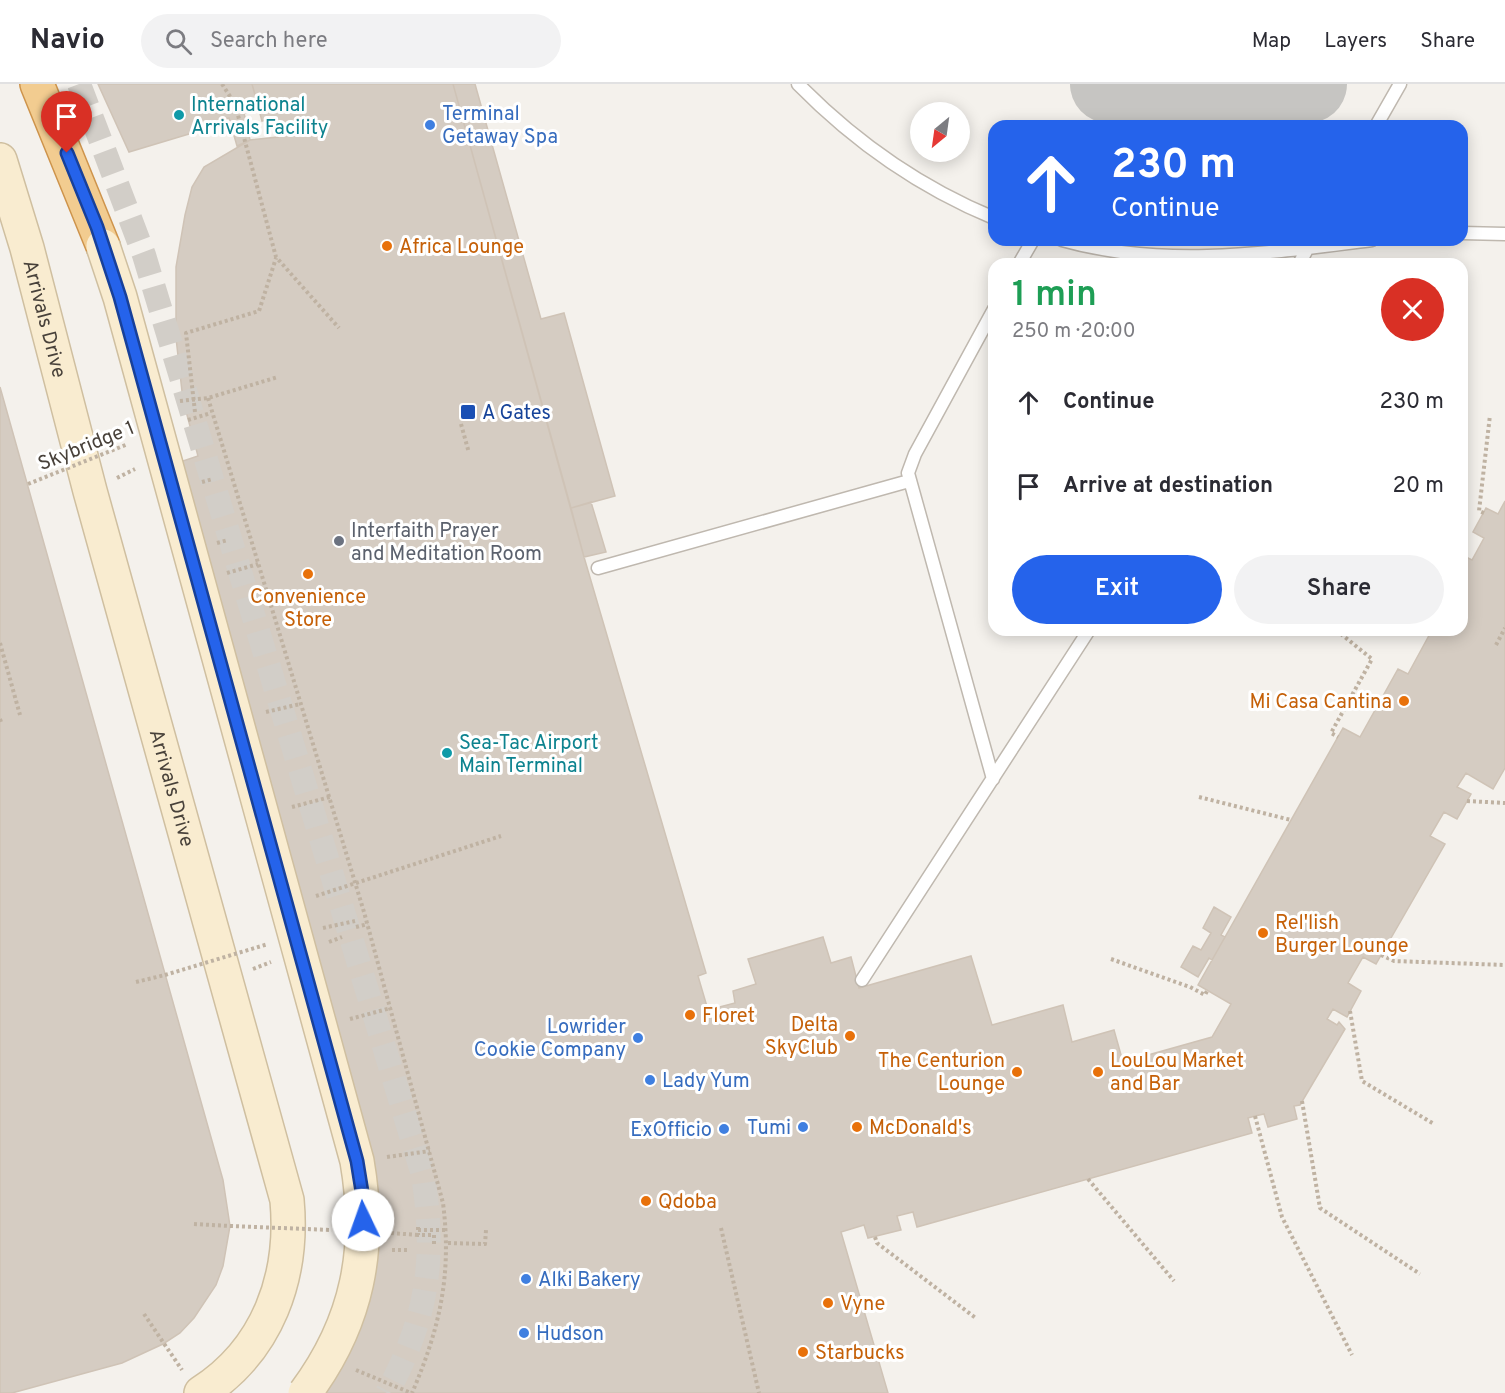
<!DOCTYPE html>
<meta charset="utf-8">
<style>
body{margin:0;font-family:Overpass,sans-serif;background:#f2f2f3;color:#2b2b33;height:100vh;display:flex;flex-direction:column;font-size:22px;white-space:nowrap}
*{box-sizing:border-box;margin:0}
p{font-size:20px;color:#7c7c81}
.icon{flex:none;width:33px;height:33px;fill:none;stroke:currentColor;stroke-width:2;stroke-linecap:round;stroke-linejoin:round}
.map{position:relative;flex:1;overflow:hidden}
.details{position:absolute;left:988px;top:174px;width:480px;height:378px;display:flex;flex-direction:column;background:#fff;border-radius:18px;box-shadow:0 3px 15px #0003}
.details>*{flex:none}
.guide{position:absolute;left:988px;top:36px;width:480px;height:126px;border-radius:18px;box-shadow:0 3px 15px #0003;background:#2563eb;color:#fff;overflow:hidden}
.needle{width:39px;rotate:209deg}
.tools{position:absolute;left:910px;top:18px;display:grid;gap:12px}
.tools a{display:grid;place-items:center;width:60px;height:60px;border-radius:50%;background:#fff;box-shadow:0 3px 15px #0003;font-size:30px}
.pin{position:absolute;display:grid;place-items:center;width:51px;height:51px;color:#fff;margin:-62px -26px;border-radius:50% 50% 50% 0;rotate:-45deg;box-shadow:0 0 6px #0007}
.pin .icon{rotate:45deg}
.me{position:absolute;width:66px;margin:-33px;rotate:357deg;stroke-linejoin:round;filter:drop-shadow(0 0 4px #0008)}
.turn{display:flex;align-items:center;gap:21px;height:126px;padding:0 24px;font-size:27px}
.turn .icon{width:78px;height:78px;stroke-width:2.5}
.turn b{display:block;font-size:42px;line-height:51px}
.round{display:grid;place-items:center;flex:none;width:63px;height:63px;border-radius:32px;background:#f2f2f3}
.summary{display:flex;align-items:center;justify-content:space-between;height:102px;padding:0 24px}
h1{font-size:36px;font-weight:600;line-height:45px;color:#1e9e55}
.cta{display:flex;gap:12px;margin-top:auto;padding:12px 24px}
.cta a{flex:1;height:69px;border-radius:36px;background:#2563eb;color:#fff;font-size:24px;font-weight:600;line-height:69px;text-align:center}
.cta a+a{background:#f2f2f3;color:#2b2b33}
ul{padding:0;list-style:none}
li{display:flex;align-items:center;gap:18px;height:84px;padding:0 24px}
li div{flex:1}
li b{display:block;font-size:22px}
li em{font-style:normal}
header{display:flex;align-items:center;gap:36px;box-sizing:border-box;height:84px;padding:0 30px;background:#fff;border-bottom:2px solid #e1e1e2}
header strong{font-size:28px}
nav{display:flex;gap:33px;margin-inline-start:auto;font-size:21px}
.search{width:420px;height:54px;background:#f2f2f3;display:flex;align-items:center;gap:15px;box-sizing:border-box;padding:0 21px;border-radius:33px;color:#7c7c81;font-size:22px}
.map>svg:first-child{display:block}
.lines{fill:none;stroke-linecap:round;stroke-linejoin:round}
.taxiway{stroke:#c6c5c2;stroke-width:78}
.building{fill:#d5ccc2;stroke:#cfc3b6;stroke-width:1.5}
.minor-tunnel{stroke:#d2cec8;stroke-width:24;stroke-dasharray:24 12;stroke-linecap:butt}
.service-casing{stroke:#bfb8af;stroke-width:15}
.secondary-casing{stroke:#cfbfa0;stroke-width:36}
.trunk-casing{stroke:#ce944c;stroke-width:36}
.path{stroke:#bfb2a2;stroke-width:4;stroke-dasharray:3 3;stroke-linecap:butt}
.service{stroke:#fff;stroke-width:12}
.secondary{stroke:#f9ecd0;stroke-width:33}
.trunk{stroke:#f2cc90;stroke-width:33}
.secondary-bridge-casing{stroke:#cfbfa0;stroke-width:36;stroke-linecap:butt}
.path-bridge{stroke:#bfb2a2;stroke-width:4;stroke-dasharray:3 3;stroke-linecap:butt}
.secondary-bridge{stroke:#f9ecd0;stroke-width:33}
.route-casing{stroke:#184099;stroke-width:15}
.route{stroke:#2563eb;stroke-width:10}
.culture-dot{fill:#0f9aa8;stroke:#fff;stroke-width:2}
.shop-dot{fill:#3f7fe0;stroke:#fff;stroke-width:2}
.food-dot{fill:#e8710a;stroke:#fff;stroke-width:2}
.transit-dot{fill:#1a4fb4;stroke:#fff;stroke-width:2}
.worship-dot{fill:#6b7280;stroke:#fff;stroke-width:2}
.labels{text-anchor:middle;stroke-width:6;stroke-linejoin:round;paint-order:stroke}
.culture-label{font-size:20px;fill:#0d838f;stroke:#fff;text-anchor:start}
.shop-label{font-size:20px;fill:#366cbe;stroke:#fff;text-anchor:start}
.food-label{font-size:20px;fill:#c56008;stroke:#fff;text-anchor:start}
.street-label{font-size:20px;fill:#48413a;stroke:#fff}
.transit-label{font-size:20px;fill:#164399;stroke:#fff;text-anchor:start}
.worship-label{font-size:20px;fill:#5b616d;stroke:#fff;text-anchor:start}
</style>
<header>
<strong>Navio</strong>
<div class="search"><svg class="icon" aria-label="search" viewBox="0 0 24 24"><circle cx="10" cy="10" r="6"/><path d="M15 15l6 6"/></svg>Search here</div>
<nav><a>Map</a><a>Layers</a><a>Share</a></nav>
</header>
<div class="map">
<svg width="1505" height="1309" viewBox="0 0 1505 1309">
<rect width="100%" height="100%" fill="#f4f1ec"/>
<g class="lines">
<path class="taxiway" d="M1109 0C1176 15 1241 9 1308 0"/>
</g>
<path class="building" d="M98 0H252L259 25 244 29 250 56 237 62 229 34 197 42 199 47 129 68Z
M252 0H453L584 473 706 889 698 892 708 926 735 919 733 907 756 900 748 875 823 853 831 879 851 873 859 904 971 872 992 941 1063 921 1072 958 1114 946 1123 978 1212 953 1231 920 1198 901 1343 644 1360 653 1398 585 1408 590 1432 546H1462V471L1472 476 1484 454 1473 448 1486 424 1498 430 1505 417V684L1493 705 1466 689 1457 703 1471 710 1457 735 1444 728 1430 752 1445 760 1376 880 1363 873 1348 899 1361 907 1347 933 1333 925 1327 935 1337 941 1339 938 1345 945 1300 1021 1294 1022 1297 1035 1268 1043 1264 1030 1255 1032 1248 1034 1252 1049 917 1143 913 1128 897 1132 901 1146 868 1154 864 1141 841 1148 888 1309H320L370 1194 174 380 198 372 183 316 176 254V183L185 131 192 103 204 83 250 56 278 53 274 34 262 37Z
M453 0H475L541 235 564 229 615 412 571 424Z
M0 303 223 1096 230 1142 223 1182 216 1201 194 1234 180 1249 163 1260 122 1279 12 1309H0Z
M591 418 606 468 584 473 571 424Z
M1214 823 1231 833 1221 851 1225 853 1212 876 1209 874 1198 893 1181 883 1193 862 1201 866 1211 849 1203 844Z"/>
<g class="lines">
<path class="minor-tunnel" d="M79 0 144 171 423 1091C436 1177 428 1232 387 1309"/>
<g class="service-casing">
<path id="service" d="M798 0C855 58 919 103 994 134
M1376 42 1400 0
M1462 149 1505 150
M1062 156C1164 185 1269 169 1372 156
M1019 180 1033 156
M1299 180 1310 160
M598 484 909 397
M993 695 908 389 915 370 994 225
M862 896 1089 546"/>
</g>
<g class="secondary-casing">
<g id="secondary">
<path id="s1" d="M0 76 27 164 90 407 287 1116C294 1193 268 1266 201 1309"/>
</g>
</g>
<g class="trunk-casing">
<path id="trunk" d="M37 0 103 162"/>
</g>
<path class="path" d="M222 0 235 20 276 173 339 244
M208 314 364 828 443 1119C452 1190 440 1244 412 1309
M180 317 208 314 278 293
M195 328 186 249 259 227 276 174
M188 336 211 329
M461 340 469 369
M117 394 135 385
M202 398 213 395
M217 459 228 456
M227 489 258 480
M1336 546 1372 575 1331 649 1338 653
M0 559 20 631
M1496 561 1505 544
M266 628 300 620
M0 635 1 638
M1199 713 1291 736
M1467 717 1505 719
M292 723 330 713
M316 812 501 752
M356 843 368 840
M323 844 355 837
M329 858 342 853
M1381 871 1394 877 1505 881
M1111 875 1190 903 1205 911 1207 907
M253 885 271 878
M136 898 165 891
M1350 927 1362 997 1434 1040
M350 935 391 924
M1302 1017 1320 1124 1420 1190
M1255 1032 1282 1133 1352 1271
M387 1073 430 1067
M1088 1095 1174 1197
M194 1140 230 1142
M418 1143V1151H434V1160
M721 1144 759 1309
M418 1146H446
M391 1149 418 1151
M875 1153 877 1159 977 1235
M448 1159 485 1160 486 1146
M392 1166H410
M144 1230 182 1286
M356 1286 411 1309"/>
<use href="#service" class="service"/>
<use href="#secondary" class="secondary"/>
<use href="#trunk" class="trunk"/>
<g class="secondary-bridge-casing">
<path id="secondary-bridge" d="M103 162 120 213 357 1077C372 1164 358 1238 305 1309"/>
</g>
<path class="path-bridge" d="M28 400 128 360
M1484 429 1479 427 1490 331
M165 891 268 860
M230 1142 332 1146"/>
<use href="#secondary-bridge" class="secondary-bridge"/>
</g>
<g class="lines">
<g class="route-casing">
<path id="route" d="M67 69 97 143 120 213 357 1077 363 1114V1136"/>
</g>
<use href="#route" class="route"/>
</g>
<g class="culture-dot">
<circle cx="179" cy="31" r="6"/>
<circle cx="447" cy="669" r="6"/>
</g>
<g class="shop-dot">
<circle cx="430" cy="41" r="6"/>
<circle cx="638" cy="954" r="6"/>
<circle cx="650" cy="996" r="6"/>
<circle cx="803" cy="1043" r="6"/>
<circle cx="724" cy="1045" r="6"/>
<circle cx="526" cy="1195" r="6"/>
<circle cx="524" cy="1249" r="6"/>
</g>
<g class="food-dot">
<circle cx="387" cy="162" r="6"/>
<circle cx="308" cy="490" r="6"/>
<circle cx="1404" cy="617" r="6"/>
<circle cx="1263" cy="849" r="6"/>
<circle cx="690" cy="931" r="6"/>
<circle cx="850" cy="952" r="6"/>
<circle cx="1017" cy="988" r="6"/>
<circle cx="1098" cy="988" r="6"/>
<circle cx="857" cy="1043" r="6"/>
<circle cx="646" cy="1117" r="6"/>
<circle cx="828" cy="1219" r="6"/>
<circle cx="803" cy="1268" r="6"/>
</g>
<rect class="transit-dot" x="460" y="320" width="16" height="16" rx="3"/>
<circle class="worship-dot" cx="339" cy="457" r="6"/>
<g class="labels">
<g class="culture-label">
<text x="191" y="27">International<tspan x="191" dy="23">Arrivals Facility</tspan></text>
<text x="459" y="665">Sea-Tac Airport<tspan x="459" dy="23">Main Terminal</tspan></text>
</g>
<g class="shop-label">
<text x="442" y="36">Terminal<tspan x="442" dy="23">Getaway Spa</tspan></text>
<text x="626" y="949" text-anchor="end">Lowrider<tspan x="626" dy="23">Cookie Company</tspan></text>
<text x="662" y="1003">Lady Yum</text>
<text x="791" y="1050" text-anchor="end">Tumi</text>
<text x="712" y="1052" text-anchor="end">ExOfficio</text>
<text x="538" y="1202">Alki Bakery</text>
<text x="536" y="1256">Hudson</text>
</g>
<g class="food-label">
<text x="399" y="169">Africa Lounge</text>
<text x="308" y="519" text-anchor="middle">Convenience<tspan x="308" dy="23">Store</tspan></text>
<text x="1392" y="624" text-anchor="end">Mi Casa Cantina</text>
<text x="1275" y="845">Rel'lish<tspan x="1275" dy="23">Burger Lounge</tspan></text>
<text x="702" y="938">Floret</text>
<text x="838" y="947" text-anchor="end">Delta<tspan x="838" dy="23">SkyClub</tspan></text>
<text x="1005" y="983" text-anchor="end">The Centurion<tspan x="1005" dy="23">Lounge</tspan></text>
<text x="1110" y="983">LouLou Market<tspan x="1110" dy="23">and Bar</tspan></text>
<text x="869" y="1050">McDonald's</text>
<text x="658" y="1124">Qdoba</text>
<text x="840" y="1226">Vyne</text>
<text x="815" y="1275">Starbucks</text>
</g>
<g class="street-label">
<text dy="7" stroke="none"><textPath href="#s1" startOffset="165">Arrivals Drive</textPath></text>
<text transform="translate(86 361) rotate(-22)" y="7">Skybridge 1</text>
<text dy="7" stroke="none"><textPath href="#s1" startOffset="651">Arrivals Drive</textPath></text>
</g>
<g class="transit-label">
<text x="482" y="335">A Gates</text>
</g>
<g class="worship-label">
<text x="351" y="453">Interfaith Prayer<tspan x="351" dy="23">and Meditation Room</tspan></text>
</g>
</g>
</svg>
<div class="tools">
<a><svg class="needle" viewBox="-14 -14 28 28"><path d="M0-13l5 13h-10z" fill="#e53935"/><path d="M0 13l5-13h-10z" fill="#7c7c81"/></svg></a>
</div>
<div class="pin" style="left:67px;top:69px;background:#d93025"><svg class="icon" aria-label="arrive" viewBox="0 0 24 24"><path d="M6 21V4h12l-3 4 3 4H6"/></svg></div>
<svg class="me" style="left:363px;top:1136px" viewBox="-20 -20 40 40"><circle r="19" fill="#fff"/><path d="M0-13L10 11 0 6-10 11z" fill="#2563eb"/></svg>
<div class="guide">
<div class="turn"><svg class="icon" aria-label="ahead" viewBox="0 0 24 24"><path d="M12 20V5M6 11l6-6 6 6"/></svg><div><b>230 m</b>Continue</div></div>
</div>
<section class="details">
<div class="summary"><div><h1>1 min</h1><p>250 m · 20:00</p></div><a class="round" style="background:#d93025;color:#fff"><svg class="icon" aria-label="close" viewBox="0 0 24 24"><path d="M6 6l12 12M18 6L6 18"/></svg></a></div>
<ul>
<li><svg class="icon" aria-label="ahead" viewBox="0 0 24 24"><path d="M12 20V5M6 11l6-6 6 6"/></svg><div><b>Continue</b></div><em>230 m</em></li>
<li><svg class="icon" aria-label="arrive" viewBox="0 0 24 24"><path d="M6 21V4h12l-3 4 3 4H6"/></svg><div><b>Arrive at destination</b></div><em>20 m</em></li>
</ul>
<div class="cta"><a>Exit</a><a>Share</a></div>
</section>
</div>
